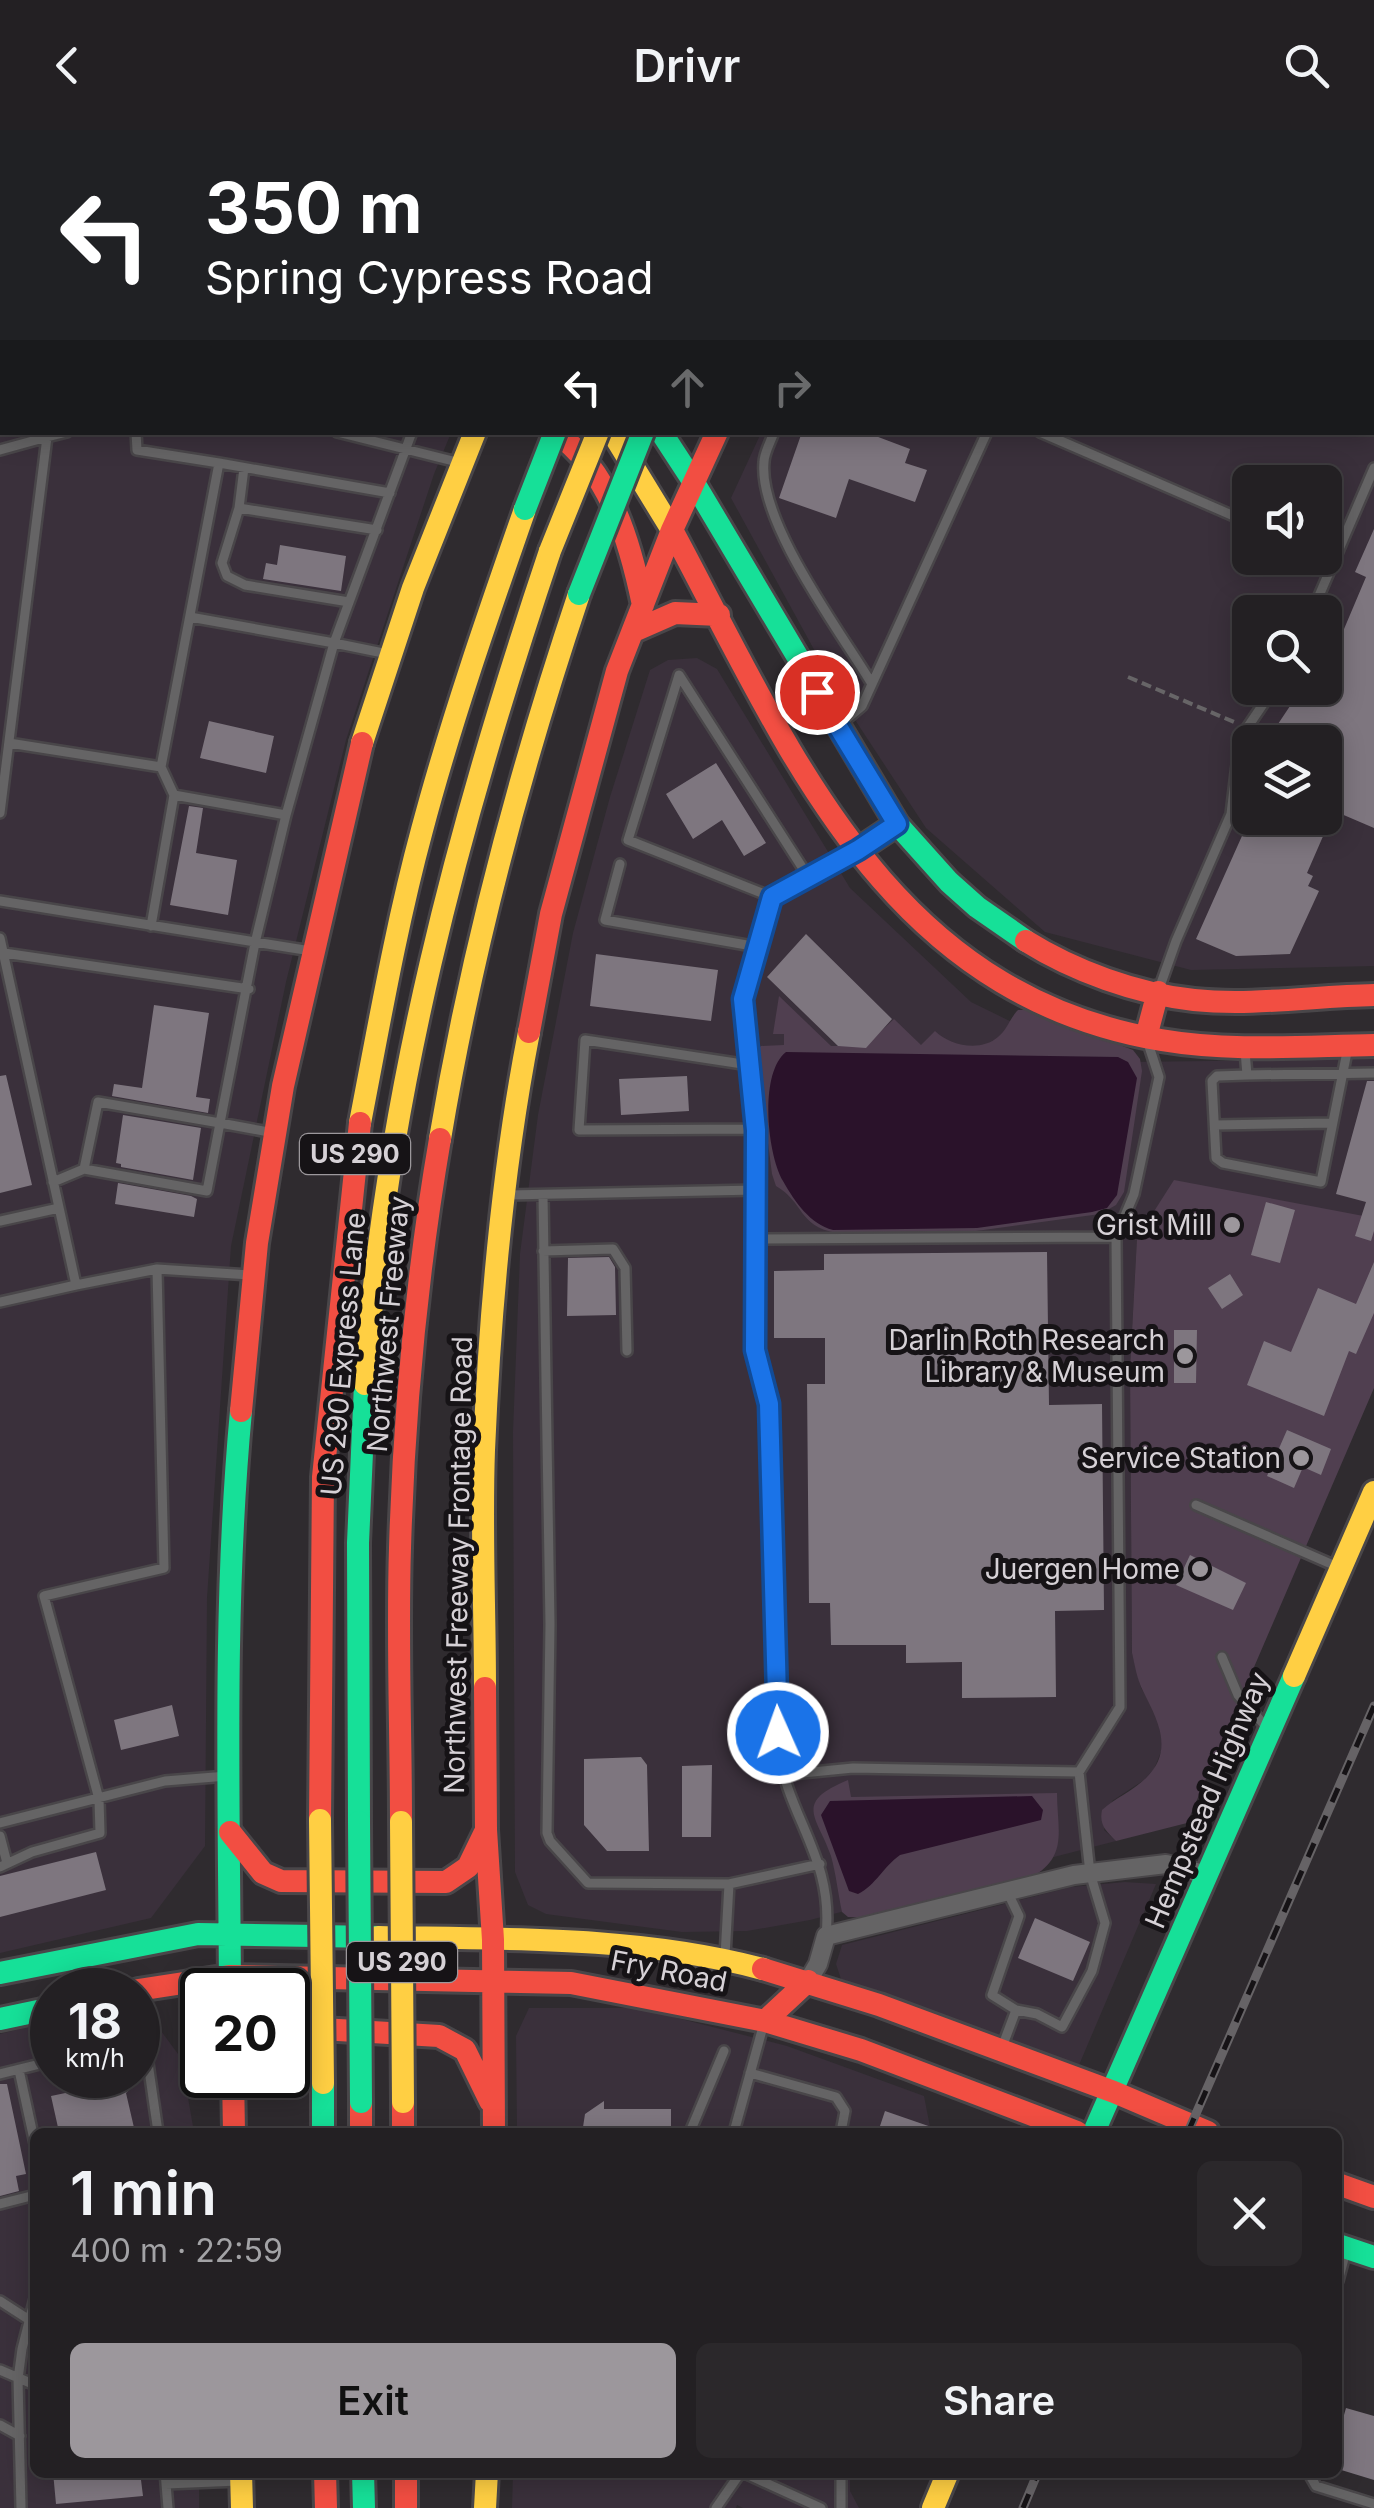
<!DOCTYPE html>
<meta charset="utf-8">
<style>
body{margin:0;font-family:Inter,sans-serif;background:#2b282b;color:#f1f3f6;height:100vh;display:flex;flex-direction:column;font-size:38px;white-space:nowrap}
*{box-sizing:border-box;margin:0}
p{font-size:32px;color:#a3a3a6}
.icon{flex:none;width:55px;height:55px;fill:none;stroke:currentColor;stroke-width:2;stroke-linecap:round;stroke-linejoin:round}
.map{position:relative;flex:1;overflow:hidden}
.details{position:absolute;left:30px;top:1998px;width:1312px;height:350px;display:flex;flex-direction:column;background:#232023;border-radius:15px;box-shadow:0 5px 25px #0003,0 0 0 2px #403e41}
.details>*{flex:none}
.banner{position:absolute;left:0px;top:0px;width:1375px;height:305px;box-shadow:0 5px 25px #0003,0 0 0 2px #403e41;background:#202124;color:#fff;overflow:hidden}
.controls{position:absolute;left:1232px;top:335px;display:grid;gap:20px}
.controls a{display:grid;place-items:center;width:110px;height:110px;border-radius:15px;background:#232023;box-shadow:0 5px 25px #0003,0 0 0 2px #403e41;font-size:50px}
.speed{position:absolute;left:30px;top:1838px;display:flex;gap:20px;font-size:50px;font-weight:700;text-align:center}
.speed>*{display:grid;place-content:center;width:130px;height:130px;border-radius:50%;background:#232023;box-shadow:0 5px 25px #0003,0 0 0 2px #403e41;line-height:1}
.speed small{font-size:25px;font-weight:400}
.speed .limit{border:5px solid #111;border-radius:15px;background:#fff;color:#111}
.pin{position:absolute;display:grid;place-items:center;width:85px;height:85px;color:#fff;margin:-42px;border:5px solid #fff;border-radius:50%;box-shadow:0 2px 10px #0007}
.me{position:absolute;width:110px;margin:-55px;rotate:358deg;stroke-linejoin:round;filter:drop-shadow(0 0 8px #0008)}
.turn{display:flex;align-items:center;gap:35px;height:210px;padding:0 40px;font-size:45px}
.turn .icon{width:130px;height:130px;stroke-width:2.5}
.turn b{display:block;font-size:70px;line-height:85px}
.lanes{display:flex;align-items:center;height:95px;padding:0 40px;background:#0003;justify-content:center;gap:50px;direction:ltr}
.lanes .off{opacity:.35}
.round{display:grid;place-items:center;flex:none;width:105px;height:105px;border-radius:15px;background:#2b282b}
.headline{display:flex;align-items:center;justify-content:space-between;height:170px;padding:0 40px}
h1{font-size:60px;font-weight:600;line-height:75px}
.action{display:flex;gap:20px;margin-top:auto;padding:20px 40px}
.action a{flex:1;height:115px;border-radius:15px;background:#9c979c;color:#111;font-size:40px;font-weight:600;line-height:115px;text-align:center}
.action a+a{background:#2b282b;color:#f1f3f6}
header{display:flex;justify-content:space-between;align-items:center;height:130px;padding:0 40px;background:#232023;font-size:45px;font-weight:600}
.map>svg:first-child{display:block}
.built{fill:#3a303b;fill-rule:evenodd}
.green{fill:#503f50}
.water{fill:#2a122a}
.building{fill:#7e767f}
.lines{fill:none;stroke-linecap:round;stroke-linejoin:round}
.lane-casing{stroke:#494649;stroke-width:14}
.street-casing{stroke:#494649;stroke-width:22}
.fast-casing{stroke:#494649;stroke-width:28}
.slow-casing{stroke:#494649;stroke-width:28}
.jam-casing{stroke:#494649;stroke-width:28}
.path{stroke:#676567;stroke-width:4;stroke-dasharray:10 5;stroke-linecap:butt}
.lane{stroke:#656465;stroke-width:9}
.street{stroke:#656465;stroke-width:18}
.fast{stroke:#16e098;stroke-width:22}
.slow{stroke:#ffcf43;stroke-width:22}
.jam{stroke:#f24e42;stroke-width:22}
.rail-casing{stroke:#666366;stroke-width:9}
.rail{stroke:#161316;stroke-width:5;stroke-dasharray:15;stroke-linecap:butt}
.fast-bridge-casing{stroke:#494649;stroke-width:28;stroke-linecap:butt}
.slow-bridge-casing{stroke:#494649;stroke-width:28;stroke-linecap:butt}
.fast-bridge{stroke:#16e098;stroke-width:22}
.slow-bridge{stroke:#ffcf43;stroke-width:22}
.route-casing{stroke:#114b97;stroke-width:25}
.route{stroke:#1a73e8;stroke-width:18}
.poi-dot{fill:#9c979c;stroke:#161316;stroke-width:4}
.labels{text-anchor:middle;stroke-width:10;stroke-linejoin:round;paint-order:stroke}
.shield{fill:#161316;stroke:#9c989c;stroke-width:2.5}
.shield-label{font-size:25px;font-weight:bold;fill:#d6d1d6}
.poi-label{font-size:28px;fill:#d6d1d6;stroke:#161316;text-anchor:end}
.street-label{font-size:28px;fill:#d6d1d6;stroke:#161316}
</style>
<header><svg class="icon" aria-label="back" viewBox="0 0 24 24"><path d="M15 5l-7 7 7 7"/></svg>Drivr<svg class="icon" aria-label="search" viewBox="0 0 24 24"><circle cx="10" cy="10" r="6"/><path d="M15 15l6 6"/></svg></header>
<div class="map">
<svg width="1374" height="2378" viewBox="0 0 1374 2378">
<rect width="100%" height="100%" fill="#2f2b2f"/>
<path class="built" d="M0 0 403 2H2V302L451 303 434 344 346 610 286 852 231 1116 207 1468 205 1716 151 1788 0 1823Z
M915 0H1374V836L1191 840 1045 802 926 698 840 567 731 368 761 303 1372 302V2H913ZM1250 352H1325V428H1250ZM1250 482H1325V558H1250ZM1250 612H1325V688H1250Z
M697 528 717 539 850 758 971 872 1020 896 1128 932 1374 929V1088L1137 1108 1130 1239 1132 1523 1141 1558 1157 1584 1163 1617 1154 1639 1144 1650 1112 1671 1104 1700 1116 1711 810 1790 747 1801 682 1802 546 1784 528 1775 515 1742 513 1302 520 1124 538 985 573 803 610 667 650 540 668 530Z
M1125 1752 1156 1754 1079 1935 841 1849 836 1834 842 1815 1071 1757Z
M138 1878H144L181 1928 194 2002H35V2342L199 2343V2378H0V1904L52 1891V1945H138Z
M529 1878H638L787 1916 924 1966 931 2002H517L516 1906Z
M513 2342 850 2343V2361L859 2378H743L737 2375 736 2378H512Z"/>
<path class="green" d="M779 866 831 916H865L894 889 921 915 935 901C950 916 981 922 998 907 1007 900 1010 888 1018 880H1028L1133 920 1140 929 1142 941 1124 1062 1116 1075 1100 1084 976 1101 836 1103C797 1095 805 1073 776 1056L772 1044 756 920 761 916 784 915V904H773Z
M1174 1050 1374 1088V1258L1187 1693 1116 1711C1106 1701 1099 1695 1102 1680 1115 1668 1133 1661 1146 1648 1175 1620 1157 1589 1143 1561 1137 1549 1135 1536 1132 1523L1130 1239 1137 1108Z
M848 1650 851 1667 1057 1663C1057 1698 1068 1725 1035 1745L873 1788 848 1787 842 1782C838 1763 836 1744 831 1726 818 1687 792 1673 848 1650Z"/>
<path class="water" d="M786 922 1118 927 1128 932 1137 948 1117 1065 1107 1078 1092 1082 977 1098 833 1100C810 1094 795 1072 783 1051 767 1024 759 943 786 922Z
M1032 1666 1043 1680 1041 1690 900 1725C884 1736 876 1755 858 1764L849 1761 821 1685 830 1671Z"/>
<path class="building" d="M802 302H865L910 319 905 333 927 340 915 372 849 349 836 388 779 368Z
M1374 399V698L1325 677V612H1266L1302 558H1325V544L1366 447 1355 442Z
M280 415 346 426 341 461 263 449 266 433 277 435Z
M209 591 274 606 266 643 200 628Z
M716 633 766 713 744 726 722 690 693 709 666 664Z
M189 676 203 678 196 723 237 730 228 785 170 775Z
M1250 688H1331L1307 743 1313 746 1308 756 1319 761 1290 824 1236 826 1196 809Z
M806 804 892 889 866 918 838 916 767 847Z
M596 824 718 840 711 891 590 876Z
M154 875 209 883 196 967 210 969 208 983 112 966 114 954 142 958Z
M6 945 32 1055 0 1063V946Z
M687 946 689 981 621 985 619 949Z
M1367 951H1374V1101L1371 1111 1355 1106 1366 1072 1336 1064Z
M123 985 201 998 193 1050 121 1037V1034L116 1033Z
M118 1053 191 1066 197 1069 194 1087 115 1074Z
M1266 1072 1295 1080 1280 1133 1251 1125Z
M1047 1122 1049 1275 1102 1274 1104 1480 1055 1481 1056 1567 962 1568V1532L906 1533V1515H831L830 1473H809L807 1254H825V1208H774V1141L824 1140V1124Z
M609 1127 615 1137 616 1185 567 1186 568 1128Z
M1374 1132V1183L1356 1224 1349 1221 1324 1286 1247 1255 1264 1211 1291 1222 1318 1158 1356 1174Z
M1230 1144 1243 1165 1222 1179 1208 1158Z
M1174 1200H1197L1196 1253H1174Z
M1287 1300 1331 1319 1321 1345 1303 1337 1294 1358 1267 1346Z
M1190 1425 1246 1453 1233 1480 1176 1455Z
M172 1575 179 1606 121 1620 114 1590Z
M641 1627 647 1635 649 1721H607L584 1695V1629Z
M712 1635 711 1707H682V1636Z
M96 1722 106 1760 0 1787V1746Z
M1035 1788 1090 1812 1073 1851 1018 1828Z
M118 1952 129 1960 126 1963 135 2002H59L51 1966Z
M0 1954H7L26 2044 16 2046 19 2061 0 2066Z
M604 1971V1979H671V2002H586V1997H583L585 1984Z
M885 1981 940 2000 939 2002H878Z
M1346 2278 1374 2286V2350L1338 2339V2306Z
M53 2342H140L143 2366 56 2374Z"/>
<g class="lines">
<g class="lane-casing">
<path id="lane" d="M115 0V2
M360 0 362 2
M599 0 604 2
M1017 0 1022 2
M1312 0 1317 2
M1157 2 1159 0
M1372 26 1374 27
M136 302 137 320 219 333
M337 302 461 333
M774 302C771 311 764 323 764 332 758 392 840 501 872 554
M1040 302 1250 393
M0 320 47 307
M244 338 239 378 222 433 227 446 245 455 349 472
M239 378 377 400
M1312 482 1374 338
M190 487 334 513 412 302
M842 593 862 576 987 302
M9 613 161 637 174 665 151 796
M161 637 219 333 390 363
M174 665 286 685
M0 683 47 307 67 302
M620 734 605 790 758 817
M772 767 628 710 679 545 809 748
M0 771 311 821
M0 808 76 1155 157 1139
M4 823 249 859
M1159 859 1176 811 1231 684 1238 626 1247 598 1274 558
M1245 921 1247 945 1217 946 1212 951 1216 1028 1223 1033 1321 1052 1348 917
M749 935 585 910 579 1000 756 999
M1247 945 1374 943
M98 972 220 993 207 1061 84 1039Z
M1215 995 1332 993
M274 1003 220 993 255 813 286 685 334 513 388 524
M53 1052 84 1039
M506 1065 757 1060
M543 1065 550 1494 547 1703 550 1711 588 1753 729 1754 725 1826
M0 1091 59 1078
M756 1109 1116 1107
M543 1121 613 1119 625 1138 627 1221
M0 1172 76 1155
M1196 1375 1338 1437
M1222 1527 1238 1565 1268 1599
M1079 1642 1120 1577 1116 1107 1134 1064 1159 947 1147 910
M782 1645 853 1638 1079 1642 1090 1743 1105 1793 1092 1841 1062 1897 1037 1884 1016 1880 1001 1920
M0 1693 165 1651 227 1646
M0 1706 7 1733
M0 1737 32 1722 100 1703 99 1669 44 1466 164 1438 157 1139 250 1145
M729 1754 820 1734
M1007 1761 1019 1786 992 1865 1016 1880
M826 1805C834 1729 788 1688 778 1618L769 1273 755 1220 756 999 743 869 772 767 856 721
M138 1921 148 1933 158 2002
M19 1940 35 2014
M750 1943 836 1967 845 1981 841 2002
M0 1944 52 1931
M690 2002 724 1921
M734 2002 764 1893
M0 2074 35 2065
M1338 2151 1346 2121
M0 2171 31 2191
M0 2240 35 2255
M0 2295 20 2306
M165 2342 168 2378
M742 2342 821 2378
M841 2342V2378
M1308 2342 1316 2356 1374 2374
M166 2354 238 2351
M21 2378 18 2249 22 2219 35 2168
M716 2378 741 2342"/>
</g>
<g class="street-casing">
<path id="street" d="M808 1851 818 1834 826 1806 1074 1745 1166 1734 1207 1745"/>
</g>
<g class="fast-casing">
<path id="fast" d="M744 2 745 0
M661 302 693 351
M693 351 897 694 949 752 977 777 1026 811
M359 1692 358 1413 365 1254
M0 1843 198 1804 378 1807
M230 1860C229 1667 223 1473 241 1281
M0 1889 52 1878
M323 1953V2002
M1094 2002 1294 1546
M1338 2115 1374 2127
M363 2342 364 2378"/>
</g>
<g class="slow-casing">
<path id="slow" d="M700 2 701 0
M791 2 792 0
M871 2 872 0
M612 302 672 400
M362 613 413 458 475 302
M360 993C379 895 396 796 422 700 451 591 488 485 525 379
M440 1009C471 823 519 643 579 464
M365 1254C385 969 459 691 550 421
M1294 1546 1374 1362
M485 1558C485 1479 481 1399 484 1320 490 1180 502 1040 529 902
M378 1807C508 1809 638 1806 763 1839
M241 2342 242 2378
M485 2378 487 2342
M933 2378 948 2342"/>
</g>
<g class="jam-casing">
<path id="jam" d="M428 0 429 2
M474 0 476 2
M627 2 629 0
M555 302C610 341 630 412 643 475
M672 400C790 620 885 863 1161 910 1231 922 1303 916 1374 915
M634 501 675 483 719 485
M858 720 897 694
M1026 811C1074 841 1137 864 1194 870 1254 876 1314 866 1374 865
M529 902 551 784 617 541 672 400 717 302
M1146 907 1158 862
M241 1281 257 1113 283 956 362 613
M485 1558 486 1700 493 1810 494 2002
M320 1690 323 1347 360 993
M401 1692C401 1601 397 1509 400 1418 404 1281 417 1143 440 1009
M230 1702 263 1743 281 1751 446 1752 468 1737 484 1704
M763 1839 879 1875 1114 1962 1208 2002
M138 1860 229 1846 571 1853 765 1891 861 1920 1077 2002
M765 1891 808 1851
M288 1897 439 1906 465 1920 490 1971
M233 1945 234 2002
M361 1972V2002
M403 1972V2002
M1338 2054 1374 2067
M325 2342 326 2378
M406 2342V2378"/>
</g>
<path class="path" d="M1128 547 1234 592"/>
<use href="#lane" class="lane"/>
<use href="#street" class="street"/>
<use href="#fast" class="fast"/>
<use href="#slow" class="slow"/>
<use href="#jam" class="jam"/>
<g class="rail-casing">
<path id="rail" d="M1188 2002 1374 1576
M1023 2378 1038 2342"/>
</g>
<use href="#rail" class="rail"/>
<g class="fast-bridge-casing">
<path id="fast-bridge" d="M525 379 555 302
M579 464 643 302
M359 1692 361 1972"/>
</g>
<g class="slow-bridge-casing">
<path id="slow-bridge" d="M550 421 598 302
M320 1690 323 1953
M401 1692 403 1972"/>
</g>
<use href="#fast-bridge" class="fast-bridge"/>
<use href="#slow-bridge" class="slow-bridge"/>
</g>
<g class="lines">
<g class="route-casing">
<path id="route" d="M778 1603 769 1274 755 1220 756 1000 743 869 772 767 858 720 897 694 817 562"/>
</g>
<use href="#route" class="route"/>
</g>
<g class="poi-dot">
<circle cx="1232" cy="1095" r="10"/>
<circle cx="1185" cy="1226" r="10"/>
<circle cx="1301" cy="1328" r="10"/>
<circle cx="1200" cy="1439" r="10"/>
</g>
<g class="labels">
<g class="shield">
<rect x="300" y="1004" width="110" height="40" rx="8"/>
<rect x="347" y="1812" width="110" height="40" rx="8"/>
</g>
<g class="shield-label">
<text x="355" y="1033">US 290</text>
<text x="402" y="1841">US 290</text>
</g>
<g class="poi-label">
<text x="1212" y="1105">Grist Mill</text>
<text x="1165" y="1220">Darlin Roth Research<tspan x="1165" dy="32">Library &amp; Museum</tspan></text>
<text x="1281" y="1338">Service Station</text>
<text x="1180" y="1449">Juergen Home</text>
</g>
<g class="street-label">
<text transform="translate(388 1194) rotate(-85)" y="10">Northwest Freeway</text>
<text transform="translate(343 1224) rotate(-85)" y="10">US 290 Express Lane</text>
<text transform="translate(458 1435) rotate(-89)" y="10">Northwest Freeway Frontage Road</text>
<text transform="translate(1207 1670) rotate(-67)" y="10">Hempstead Highway</text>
<text transform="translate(669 1841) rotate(11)" y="10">Fry Road</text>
</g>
</g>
</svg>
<div class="controls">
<a><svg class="icon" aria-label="sound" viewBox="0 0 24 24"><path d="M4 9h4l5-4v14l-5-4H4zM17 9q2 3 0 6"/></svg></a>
<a><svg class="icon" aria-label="search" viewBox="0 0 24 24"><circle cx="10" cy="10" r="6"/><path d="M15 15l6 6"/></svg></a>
<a><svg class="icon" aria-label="layers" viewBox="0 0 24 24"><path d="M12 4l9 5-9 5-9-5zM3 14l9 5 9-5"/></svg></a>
</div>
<div class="speed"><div>18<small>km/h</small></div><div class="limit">20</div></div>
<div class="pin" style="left:817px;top:562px;background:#d93025"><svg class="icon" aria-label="arrive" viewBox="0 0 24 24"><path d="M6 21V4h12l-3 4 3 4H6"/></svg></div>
<svg class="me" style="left:778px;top:1603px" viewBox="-20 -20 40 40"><circle r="17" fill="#1a73e8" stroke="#fff" stroke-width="3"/><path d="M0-11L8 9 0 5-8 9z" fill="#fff"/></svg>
<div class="banner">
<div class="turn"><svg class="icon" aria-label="left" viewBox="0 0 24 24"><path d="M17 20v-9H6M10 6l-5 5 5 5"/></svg><div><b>350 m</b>Spring Cypress Road</div></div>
<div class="lanes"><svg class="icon" aria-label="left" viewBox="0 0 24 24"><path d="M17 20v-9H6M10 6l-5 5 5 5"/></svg><svg class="icon off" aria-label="ahead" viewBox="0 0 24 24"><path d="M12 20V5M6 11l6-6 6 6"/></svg><svg class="icon off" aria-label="right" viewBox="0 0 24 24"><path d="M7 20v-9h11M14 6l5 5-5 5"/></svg></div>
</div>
<section class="details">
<div class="headline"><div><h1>1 min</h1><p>400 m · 22:59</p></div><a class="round"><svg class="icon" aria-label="close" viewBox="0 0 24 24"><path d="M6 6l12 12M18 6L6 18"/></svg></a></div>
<div class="action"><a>Exit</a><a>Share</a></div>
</section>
</div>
